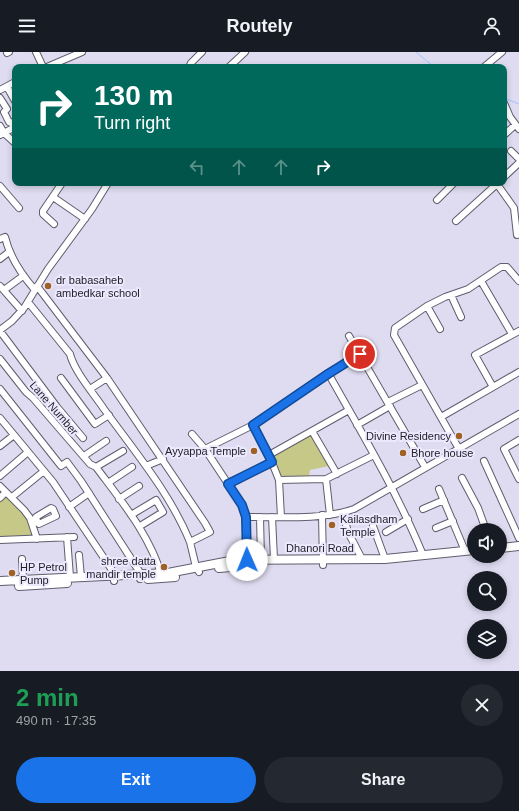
<!DOCTYPE html>
<meta charset="utf-8">
<style>
body{margin:0;font-family:Helvetica,sans-serif;background:#242831;color:#f1f3f6;height:100vh;display:flex;flex-direction:column;font-size:15px;white-space:nowrap}
*{box-sizing:border-box;margin:0}
p{font-size:13px;color:#9ea1a6}
.icon{flex:none;width:22px;height:22px;fill:none;stroke:currentColor;stroke-width:2;stroke-linecap:round;stroke-linejoin:round}
.map{position:relative;height:619px;overflow:hidden}
.sheet{display:flex;flex-direction:column;background:#171b24;flex:1}
.sheet>*{flex:none}
.top-card{position:absolute;left:12px;top:12px;width:495px;height:122px;border-radius:8px;box-shadow:0 2px 6px #0003;background:#00695c;color:#fff;overflow:hidden}
.controls{position:absolute;left:467px;top:471px;display:grid;gap:8px}
.controls a{display:grid;place-items:center;width:40px;height:40px;border-radius:50%;background:#171b24;box-shadow:0 2px 6px #0003;font-size:20px}
.pin{position:absolute;display:grid;place-items:center;width:34px;height:34px;color:#fff;margin:-17px;border:2px solid #fff;border-radius:50%;box-shadow:0 1px 4px #0007}
.me{position:absolute;width:44px;margin:-22px;rotate:359deg;stroke-linejoin:round;filter:drop-shadow(0 0 3px #0008)}
.turn{display:flex;align-items:center;gap:14px;height:84px;padding:0 16px;font-size:18px}
.turn .icon{width:52px;height:52px;stroke-width:2.5}
.turn b{display:block;font-size:28px;line-height:34px}
.lanes{display:flex;align-items:center;height:38px;padding:0 16px;background:#0003;justify-content:center;gap:20px;direction:ltr}
.lanes .off{opacity:.35}
.round{display:grid;place-items:center;flex:none;width:42px;height:42px;border-radius:21px;background:#242831}
.headline{display:flex;align-items:center;justify-content:space-between;height:68px;padding:0 16px}
h1{font-size:24px;font-weight:700;line-height:30px;color:#1e9e55}
.button{display:flex;gap:8px;margin-top:auto;padding:8px 16px}
.button a{flex:1;height:46px;border-radius:24px;background:#1a73e8;color:#fff;font-size:16px;font-weight:700;line-height:46px;text-align:center}
.button a+a{background:#242831;color:#f1f3f6}
header{display:flex;justify-content:space-between;align-items:center;height:52px;padding:0 16px;background:#171b24;font-size:18px;font-weight:700}
.map>svg:first-child{display:block}
.green{fill:#c5c887}
.lines{fill:none;stroke-linecap:round;stroke-linejoin:round}
.stream{stroke:#a0c3fe;stroke-width:1}
.minor-casing{stroke:#5f5d6e;stroke-width:8}
.major-casing{stroke:#5f5d6e;stroke-width:10}
.minor{stroke:#fff;stroke-width:6}
.major{stroke:#fff;stroke-width:8}
.route-casing{stroke:#114b97;stroke-width:10}
.route{stroke:#1a73e8;stroke-width:7}
.poi-dot{fill:#9f6126;stroke:#ece9fe;stroke-width:1.5}
.labels{text-anchor:middle;stroke-width:4;stroke-linejoin:round;paint-order:stroke}
.poi-label{font-size:11px;fill:#232229;stroke:#ece9fe;text-anchor:start}
.street-label{font-size:11px;fill:#232229;stroke:#ece9fe}
</style>
<header><svg class="icon" aria-label="menu" viewBox="0 0 24 24"><path d="M4 6h16M4 12h16M4 18h16"/></svg>Routely<svg class="icon" aria-label="person" viewBox="0 0 24 24"><circle cx="12" cy="8" r="4"/><path d="M4 21q1-7 8-7t8 7"/></svg></header>
<div class="map">
<svg width="519" height="619" viewBox="0 0 519 619">
<rect width="100%" height="100%" fill="#dfdcf1"/>
<path class="green" d="M312 382 329 414 310 418 309 424 284 425 281 423 274 404Z
M5 442 29 467 35 485 0 487V449Z"/>
<g class="lines">
<path class="stream" d="M416 0 434 15
M504 46 519 52"/>
<g class="minor-casing">
<path id="minor" d="M36 0 43 15
M7 1 9 0
M47 15 82 0
M189 15 191 11 202 0
M229 15 245 0
M484 15 502 0
M7 35 15 49
M0 38 15 30
M0 46 7 57 4 60 9 70 11 71 15 69
M504 51 510 65 519 77
M0 74 4 81 15 91
M0 83 15 75
M504 83 515 73
M511 99 519 107
M504 125 519 111
M497 132 514 156 517 183
M0 134 19 156
M53 145 85 167
M437 148 454 131
M456 169 498 131
M54 172 43 162V159L62 131
M0 187 5 185C10 206 21 222 35 238
M0 207 9 200
M481 229 512 282
M0 234 22 259
M37 234 107 326 205 471 210 480 190 490 196 515 199 520
M4 238 23 224
M451 243 461 265
M28 250 70 302C74 319 94 342 104 357 135 400 170 441 190 490
M427 254 440 277
M0 278 12 269 24 256 48 217 92 157 108 131
M0 279 57 355 83 386
M349 284 425 415
M0 307 26 340 33 346 90 412 96 415C122 450 150 483 162 525
M328 321C362 381 397 440 423 503
M61 326 95 372 109 363
M493 335 475 303 519 279
M0 337 61 414 67 410 81 429 139 519 140 527
M90 337 107 326
M388 350 422 333
M441 365 519 320
M0 366 53 430 112 518 114 529
M253 373 269 403 279 428 281 465
M357 373 390 354
M312 379 337 422
M192 382 205 397 242 453 247 465V511
M519 388 504 397 519 427
M0 394 14 383
M205 397 253 373 328 321 360 302
M459 397 394 283 395 276 427 254 445 245 468 237 501 215H507L519 229
M269 403 349 358
M84 404 106 389
M484 409 519 486
M146 414 163 407
M96 415 123 399
M0 424 28 400
M462 426 478 456 486 478
M326 427 330 463
M279 428 326 427 374 403
M108 431 132 415
M228 431 272 410
M0 434 24 458 30 466 37 487
M439 437 465 499
M12 445 44 419
M0 446 6 440
M119 447 139 434
M69 455 89 441
M423 457 444 448
M131 463 156 448 163 460 140 474
M322 463 323 513
M247 465C279 465 324 468 354 457L519 362
M260 465 261 507
M272 465 274 507
M344 465 348 480 362 507
M32 472 37 469 39 472 56 464 53 457 51 456 36 465 37 469
M373 474 385 507
M436 476 453 469
M386 480 408 467
M67 485 70 525
M0 488 74 485
M79 503 81 525
M22 507 23 528"/>
</g>
<g class="major-casing">
<path id="major" d="M500 496 519 494
M219 516 254 513
M148 527 175 525
M0 529 168 521 235 508 385 507 474 498
M19 534 67 531"/>
</g>
<use href="#minor" class="minor"/>
<use href="#major" class="major"/>
</g>
<g class="lines">
<g class="route-casing">
<path id="route" d="M247 508 246 465 242 453 228 432 272 410 253 373 328 322 360 302"/>
</g>
<use href="#route" class="route"/>
</g>
<g class="poi-dot">
<circle cx="48" cy="234" r="4"/>
<circle cx="459" cy="384" r="4"/>
<circle cx="254" cy="399" r="4"/>
<circle cx="403" cy="401" r="4"/>
<circle cx="332" cy="473" r="4"/>
<circle cx="164" cy="515" r="4"/>
<circle cx="12" cy="521" r="4"/>
</g>
<g class="labels">
<g class="poi-label">
<text x="56" y="232">dr babasaheb<tspan x="56" dy="13">ambedkar school</tspan></text>
<text x="451" y="388" text-anchor="end">Divine Residency</text>
<text x="246" y="403" text-anchor="end">Ayyappa Temple</text>
<text x="411" y="405">Bhore house</text>
<text x="340" y="471">Kailasdham<tspan x="340" dy="13">Temple</tspan></text>
<text x="156" y="513" text-anchor="end">shree datta<tspan x="156" dy="13">mandir temple</tspan></text>
<text x="20" y="519">HP Petrol<tspan x="20" dy="13">Pump</tspan></text>
</g>
<g class="street-label">
<text transform="translate(54 356) rotate(49)" y="4">Lane Number</text>
<text x="320" y="500">Dhanori Road</text>
</g>
</g>
</svg>
<div class="controls">
<a><svg class="icon" aria-label="sound" viewBox="0 0 24 24"><path d="M4 9h4l5-4v14l-5-4H4zM17 9q2 3 0 6"/></svg></a>
<a><svg class="icon" aria-label="search" viewBox="0 0 24 24"><circle cx="10" cy="10" r="6"/><path d="M15 15l6 6"/></svg></a>
<a><svg class="icon" aria-label="layers" viewBox="0 0 24 24"><path d="M12 4l9 5-9 5-9-5zM3 14l9 5 9-5"/></svg></a>
</div>
<div class="pin" style="left:360px;top:302px;background:#d93025"><svg class="icon" aria-label="arrive" viewBox="0 0 24 24"><path d="M6 21V4h12l-3 4 3 4H6"/></svg></div>
<svg class="me" style="left:247px;top:508px" viewBox="-20 -20 40 40"><circle r="19" fill="#fff"/><path d="M0-13L10 11 0 6-10 11z" fill="#1a73e8"/></svg>
<div class="top-card">
<div class="turn"><svg class="icon" aria-label="right" viewBox="0 0 24 24"><path d="M7 20v-9h11M14 6l5 5-5 5"/></svg><div><b>130 m</b>Turn right</div></div>
<div class="lanes"><svg class="icon off" aria-label="left" viewBox="0 0 24 24"><path d="M17 20v-9H6M10 6l-5 5 5 5"/></svg><svg class="icon off" aria-label="ahead" viewBox="0 0 24 24"><path d="M12 20V5M6 11l6-6 6 6"/></svg><svg class="icon off" aria-label="ahead" viewBox="0 0 24 24"><path d="M12 20V5M6 11l6-6 6 6"/></svg><svg class="icon" aria-label="right" viewBox="0 0 24 24"><path d="M7 20v-9h11M14 6l5 5-5 5"/></svg></div>
</div>
</div>
<section class="sheet">
<div class="headline"><div><h1>2 min</h1><p>490 m · 17:35</p></div><a class="round"><svg class="icon" aria-label="close" viewBox="0 0 24 24"><path d="M6 6l12 12M18 6L6 18"/></svg></a></div>
<div class="button"><a>Exit</a><a>Share</a></div>
</section>
